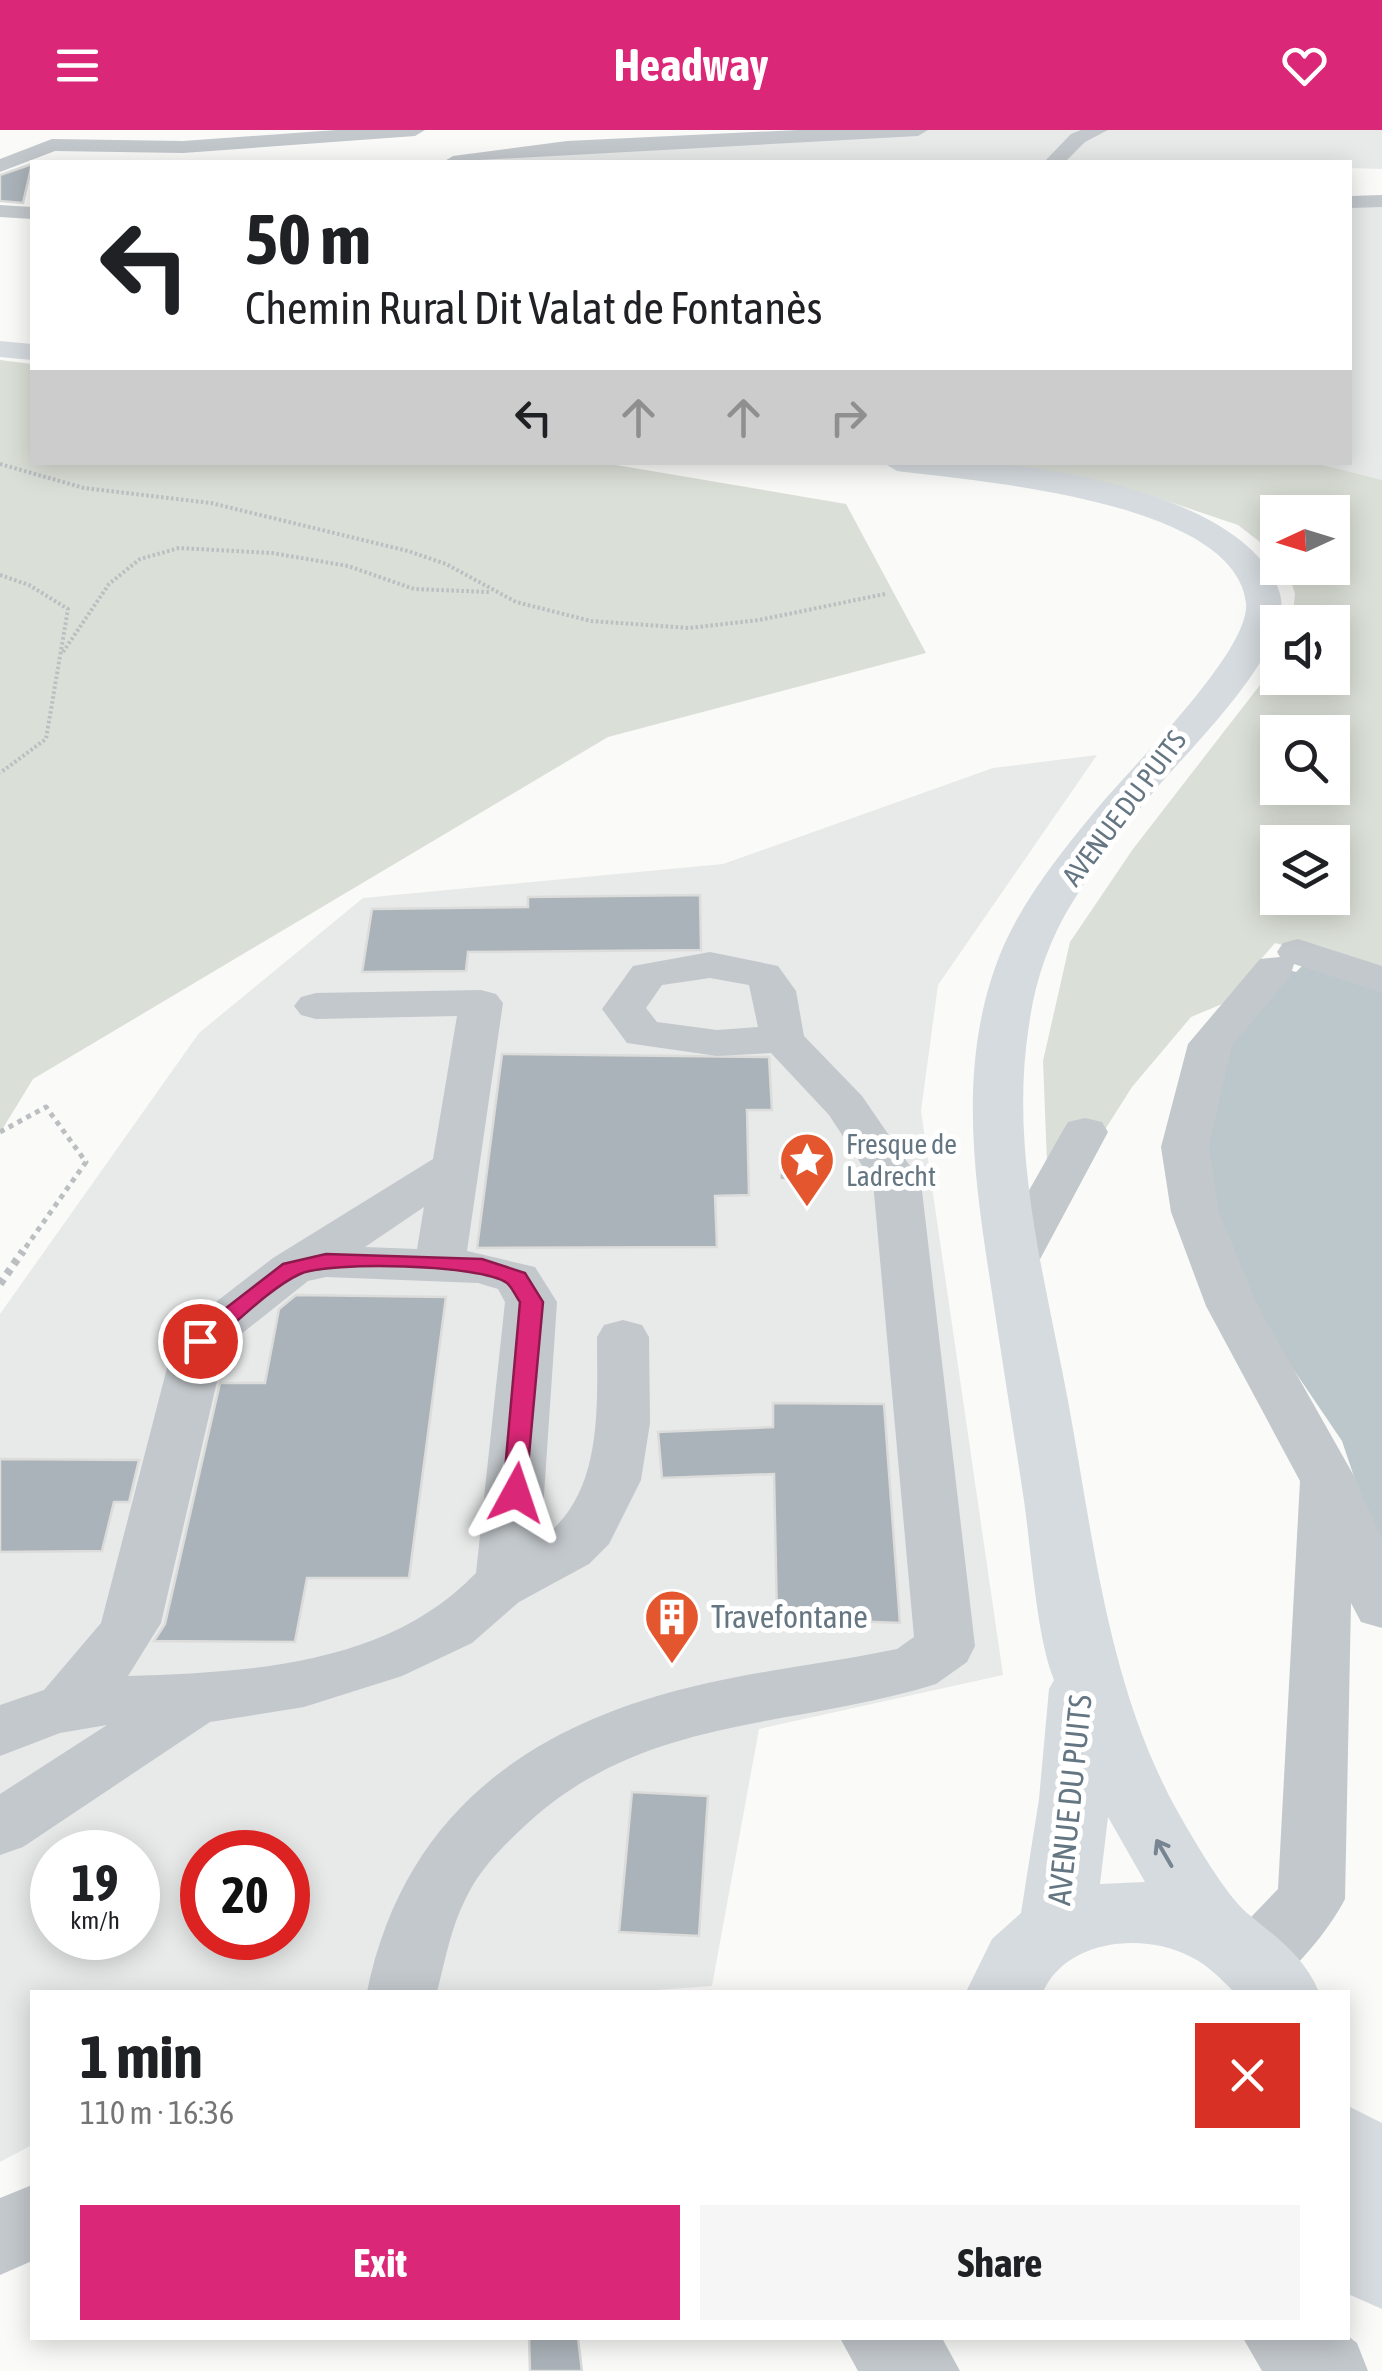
<!DOCTYPE html>
<meta charset="utf-8">
<style>
body{margin:0;font-family:"Asap Condensed",sans-serif;background:#f6f6f6;color:#202124;height:100vh;display:flex;flex-direction:column;font-size:38px;white-space:nowrap}
*{box-sizing:border-box;margin:0}
p{font-size:32px;color:#757577}
.icon{flex:none;width:55px;height:55px;fill:none;stroke:currentColor;stroke-width:2;stroke-linecap:round;stroke-linejoin:round}
.map{position:relative;flex:1;overflow:hidden}
.panel{position:absolute;left:30px;top:1860px;width:1320px;height:350px;display:flex;flex-direction:column;background:#fff;border-radius:0px;box-shadow:0 5px 25px #0003}
.panel>*{flex:none}
.guide{position:absolute;left:30px;top:30px;width:1322px;height:305px;border-radius:0px;box-shadow:0 5px 25px #0003;background:#fff;color:#202124;overflow:hidden}
.needle{width:65px;rotate:266deg}
.buttons{position:absolute;left:1260px;top:365px;display:grid;gap:20px}
.buttons a{display:grid;place-items:center;width:90px;height:90px;border-radius:0px;background:#fff;box-shadow:0 5px 25px #0003;font-size:50px}
.speed{position:absolute;left:30px;top:1700px;display:flex;gap:20px;font-size:50px;font-weight:700;text-align:center}
.speed>*{display:grid;place-content:center;width:130px;height:130px;border-radius:50%;background:#fff;box-shadow:0 5px 25px #0003;line-height:1}
.speed small{font-size:25px;font-weight:400}
.speed .limit{border:15px solid #d22;background:#fff;color:#111}
.pin{position:absolute;display:grid;place-items:center;width:85px;height:85px;color:#fff;margin:-42px;border:5px solid #fff;border-radius:50%;box-shadow:0 2px 10px #0007}
.me{position:absolute;width:110px;margin:-55px;rotate:5deg;stroke-linejoin:round;filter:drop-shadow(0 0 8px #0008)}
.turn{display:flex;align-items:center;gap:35px;height:210px;padding:0 50px;font-size:45px}
.turn .icon{width:130px;height:130px;stroke-width:2.5}
.turn b{display:block;font-size:70px;line-height:85px}
.lanes{display:flex;align-items:center;height:95px;padding:0 50px;background:#0003;justify-content:center;gap:50px;direction:ltr}
.lanes .off{opacity:.35}
.round{display:grid;place-items:center;flex:none;width:105px;height:105px;border-radius:0px;background:#f6f6f6}
.headline{display:flex;align-items:center;justify-content:space-between;height:170px;padding:0 50px}
h1{font-size:60px;font-weight:700;line-height:75px}
.primary-button{display:flex;gap:20px;margin-top:auto;padding:20px 50px}
.primary-button a{flex:1;height:115px;border-radius:0px;background:#db2777;color:#fff;font-size:40px;font-weight:700;line-height:115px;text-align:center}
.primary-button a+a{background:#f6f6f6;color:#202124}
header{display:flex;justify-content:space-between;align-items:center;height:130px;padding:0 50px;background:#db2777;color:#fff;font-size:45px;font-weight:700}
.map>svg:first-child{display:block}
.built{fill:#e8e9e9;fill-rule:evenodd}
.green{fill:#dadfd7;fill-rule:evenodd}
.water{fill:#bbc7cb}
.building{fill:#aab3b9;stroke:#dcdcda;stroke-width:2.5}
.lines{fill:none;stroke-linecap:round;stroke-linejoin:round}
.path-far2{stroke:#bbbfc2;stroke-width:4;stroke-dasharray:2.5 2.5;stroke-linecap:butt}
.path-far1{stroke:#bbbfc2;stroke-width:5;stroke-dasharray:5 5;stroke-linecap:butt}
.path{stroke:#bbbfc2;stroke-width:8;stroke-dasharray:6 6;stroke-linecap:butt}
.minor{fill:#c3c8cc;fill-rule:evenodd}
.major{fill:#d6dbdf;fill-rule:evenodd}
.oneway{stroke:#768591}
.route{fill:#db2777;stroke:#8e194d;stroke-width:2.5}
.labels{text-anchor:middle;stroke-width:10;stroke-linejoin:round;paint-order:stroke}
.street-label{font-size:28px;fill:#657683;stroke:#fff}
.poi-label{font-size:28px;fill:#657683;stroke:#fff;text-anchor:start}
.near-poi-label{font-size:32px;fill:#657683;stroke:#fff;text-anchor:start}
.near-street-label{font-size:32px;fill:#657683;stroke:#fff}
</style>
<header><svg class="icon" aria-label="menu" viewBox="0 0 24 24"><path d="M4 6h16M4 12h16M4 18h16"/></svg>Headway<svg class="icon" aria-label="heart" viewBox="0 0 24 24"><path d="M12 20l-8-8c-3-5 5-10 8-4 3-6 11-1 8 4z"/></svg></header>
<div class="map">
<svg width="1382" height="2241" viewBox="0 0 1382 2241">
<rect width="100%" height="100%" fill="#fafaf8"/>
<path class="built" d="M873 0H1382V39L1350 38V32H447Z
M1350 67 1382 68V350L1315 333 1350 332Z
M1097 625 938 855 921 981 1003 1545 759 1599 712 1856 629 1862H32V2015L0 2032V1184L199 903 363 768 723 734 993 638ZM52 1722H138V1808H52ZM202 1722H288V1808H202Z"/>
<path class="green" d="M0 230 32 234V332L604 333 846 374 926 523 608 607 33 949 0 1003Z
M974 333H1315L1382 350V843L1275 813 1222 874 1191 887 1132 957 1071 1053 1050 1108 1043 931 1070 812 1133 719 1277 533 1278 548H1332V492H1292L1295 464 1287 438H1332V382H1278L1277 425 1238 395 1158 368ZM1278 602H1332V658H1278ZM1278 712H1332V768H1278Z"/>
<path class="water" d="M1306 832 1382 856V1430L1342 1311 1237 1156 1201 1029 1222 920 1289 840 1296 842Z"/>
<path class="building" d="M32 34 23 73 0 71V45Z
M700 765 701 820 468 822 466 841 362 842 372 779 528 777V767Z
M502 924 769 927 772 980H747L749 1065 715 1066 717 1117 477 1118Z
M296 1165 446 1167 409 1448H307L295 1512 154 1511 165 1494 220 1253H265L279 1179Z
M773 1273 884 1274 900 1493 777 1488 774 1344 662 1348 658 1302 773 1297Z
M0 1329 139 1330 129 1372H114L102 1421 0 1422Z
M632 1662 708 1666 699 1806 619 1802Z
M529 2208H578L582 2241H530Z"/>
<g class="lines">
<path class="path-far2" d="M0 334 84 358 211 373 408 421 446 434 516 472 591 491 689 498 759 490 885 464
M0 445 29 455 68 479 46 609 0 643
M63 522 109 454 140 429 179 418 272 423 348 436 414 459 489 462"/>
<path class="path-far1" d="M0 1002 46 977 86 1032 21 1124
M783 1049 784 1033"/>
<path class="path" d="M0 1154 23 1121"/>
<path class="minor" d="M336 0H425L415 6 183 23 55 21 0 42V29L52 9 183 11Z
M798 0H928L918 6 443 32 453 26 567 11Z
M1081 0H1108L1085 12 1065 32H1044L1071 4Z
M1382 65V77L1350 78V66Z
M0 75 32 77V89L0 87Z
M1298 809 1382 836V863L1294 834 1290 847 1232 916 1209 1017 1219 1082 1258 1176 1354 1346 1382 1409V1498L1361 1492 1351 1473 1345 1769C1333 1794 1283 1862 1253 1859 1246 1858 1237 1853 1230 1851L1220 1830 1230 1809 1278 1759 1300 1351 1206 1176 1171 1082 1161 1017 1188 914 1260 829 1280 827 1277 822 1283 813Z
M710 822 778 836 796 861 804 906 862 966 921 1052 975 1516 967 1532 936 1554C793 1599 648 1584 529 1692 505 1714 480 1738 466 1768 451 1797 445 1831 437 1862H367C403 1686 526 1596 695 1556 761 1540 830 1533 897 1519L914 1507 873 1052 829 985 771 923 717 926 627 913 602 879 633 836ZM710 848 749 855 758 897 717 900 657 892 646 878 662 855Z
M481 860 496 864 503 873 467 1121 535 1137 557 1172 541 1409C604 1364 597 1277 597 1207L604 1195 623 1190 642 1195 649 1207 650 1293 641 1350 609 1414 589 1434 519 1472 472 1513 402 1546 304 1577 210 1592 23 1717 0 1725V1664L107 1595 60 1603 0 1626V1575L44 1560 101 1493 174 1211 181 1199 273 1128 433 1029 457 886 316 889 301 885 294 876 301 867 316 863ZM424 1077 417 1119 365 1117ZM326 1147 478 1153 498 1159 505 1172 476 1443C387 1536 248 1542 128 1546L161 1493 225 1217 308 1151Z
M1085 988 1102 992 1108 1002 1038 1133 1031 1144 1013 1149 995 1144 988 1133 1062 1002 1068 992Z
M32 2055V2131L0 2145V2068Z
M1348 2206 1357 2213 1368 2241H1262L1243 2208Z
M840 2208H942L960 2241H858Z"/>
<path class="major" d="M0 211 32 214V230L0 227Z
M882 332C915 332 949 330 982 332 1065 338 1252 371 1280 464 1295 518 1189 619 1155 660 1126 696 1096 733 1072 773 1049 810 1035 851 1029 895 1009 1021 1045 1147 1068 1271 1094 1411 1108 1558 1179 1684 1194 1710 1225 1764 1247 1783 1277 1808 1304 1826 1319 1862H1234C1221 1849 1208 1835 1191 1827 1144 1802 1067 1809 1043 1862H966L992 1809 1021 1783 1039 1669 1049 1559 1054 1550C1036 1506 1031 1415 1023 1364 1013 1297 1002 1230 992 1163 974 1047 955 928 1004 815 1026 766 1062 721 1096 680 1129 639 1251 521 1246 473 1235 370 975 351 897 341ZM1108 1687 1145 1752 1100 1754Z
M1348 1976 1382 1993V2179L1348 2164Z"/>
</g>
<defs><path id="oneway-shaft" d="M-6 0H5M1.5-3L5.5 0L1.5 3" fill="none" stroke-width="1.6" stroke-linecap="round" stroke-linejoin="round" transform="scale(2.5)"/></defs>
<use class="oneway" href="#oneway-shaft" transform="translate(1164 1723) rotate(-120)"/>
<path class="route" d="M326 1124 482 1129 525 1143 543 1172 525 1369 516 1372 503 1363 520 1172C516 1167 512 1157 507 1153 481 1134 329 1131 300 1144 271 1157 233 1196 208 1216H191V1205L283 1134Z"/>
<defs>
<g id="sight-pin" transform="scale(2.875)"><path d="M0 17L-7.5 6A9.5 9.5 0 1 1 7.5 6Z" fill="#e4572e" stroke="#fff"/><path d="M0-6L1.8-2.2L6-1.7L2.9 1.2L3.7 5.4L0 3.3L-3.7 5.4L-2.9 1.2L-6-1.7L-1.8-2.2Z" fill="#fff"/></g>
<g id="building-pin" transform="scale(2.875)"><path d="M0 17L-7.5 6A9.5 9.5 0 1 1 7.5 6Z" fill="#e4572e" stroke="#fff"/><path d="M-4-6H4V6H1V3H-1V6H-4ZM-2.5-4.3h1.7v1.8h-1.7ZM.8-4.3h1.7v1.8H.8ZM-2.5-1h1.7V.8h-1.7ZM.8-1h1.7V.8H.8Z" fill="#fff"/></g>
</defs>
<g fill-rule="evenodd">
<use href="#sight-pin" x="807" y="1030"/>
<use href="#building-pin" x="672" y="1487"/>
</g>
<g class="labels">
<g class="street-label">
<text transform="translate(1124 678) rotate(-53)" y="10">AVENUE DU PUITS</text>
</g>
<g class="poi-label">
<text x="846" y="1024">Fresque de<tspan x="846" dy="32">Ladrecht</tspan></text>
</g>
<g class="near-poi-label">
<text x="711" y="1498">Travefontane</text>
</g>
<g class="near-street-label">
<text transform="translate(1070 1670) rotate(-84)" y="11">AVENUE DU PUITS</text>
</g>
</g>
</svg>
<div class="buttons">
<a><svg class="needle" viewBox="-14 -14 28 28"><path d="M0-13l5 13h-10z" fill="#e53935"/><path d="M0 13l5-13h-10z" fill="#757577"/></svg></a>
<a><svg class="icon" aria-label="sound" viewBox="0 0 24 24"><path d="M4 9h4l5-4v14l-5-4H4zM17 9q2 3 0 6"/></svg></a>
<a><svg class="icon" aria-label="search" viewBox="0 0 24 24"><circle cx="10" cy="10" r="6"/><path d="M15 15l6 6"/></svg></a>
<a><svg class="icon" aria-label="layers" viewBox="0 0 24 24"><path d="M12 4l9 5-9 5-9-5zM3 14l9 5 9-5"/></svg></a>
</div>
<div class="speed"><div>19<small>km/h</small></div><div class="limit">20</div></div>
<div class="pin" style="left:200px;top:1211px;background:#d93025"><svg class="icon" aria-label="arrive" viewBox="0 0 24 24"><path d="M6 21V4h12l-3 4 3 4H6"/></svg></div>
<svg class="me" style="left:516px;top:1363px" viewBox="-20 -20 40 40"><path d="M0-17L14 15 0 8-14 15z" fill="#db2777" stroke="#fff" stroke-width="4"/></svg>
<div class="guide">
<div class="turn"><svg class="icon" aria-label="left" viewBox="0 0 24 24"><path d="M17 20v-9H6M10 6l-5 5 5 5"/></svg><div><b>50 m</b>Chemin Rural Dit Valat de Fontanès</div></div>
<div class="lanes"><svg class="icon" aria-label="left" viewBox="0 0 24 24"><path d="M17 20v-9H6M10 6l-5 5 5 5"/></svg><svg class="icon off" aria-label="ahead" viewBox="0 0 24 24"><path d="M12 20V5M6 11l6-6 6 6"/></svg><svg class="icon off" aria-label="ahead" viewBox="0 0 24 24"><path d="M12 20V5M6 11l6-6 6 6"/></svg><svg class="icon off" aria-label="right" viewBox="0 0 24 24"><path d="M7 20v-9h11M14 6l5 5-5 5"/></svg></div>
</div>
<section class="panel">
<div class="headline"><div><h1>1 min</h1><p>110 m · 16:36</p></div><a class="round" style="background:#d93025;color:#fff"><svg class="icon" aria-label="close" viewBox="0 0 24 24"><path d="M6 6l12 12M18 6L6 18"/></svg></a></div>
<div class="primary-button"><a>Exit</a><a>Share</a></div>
</section>
</div>
